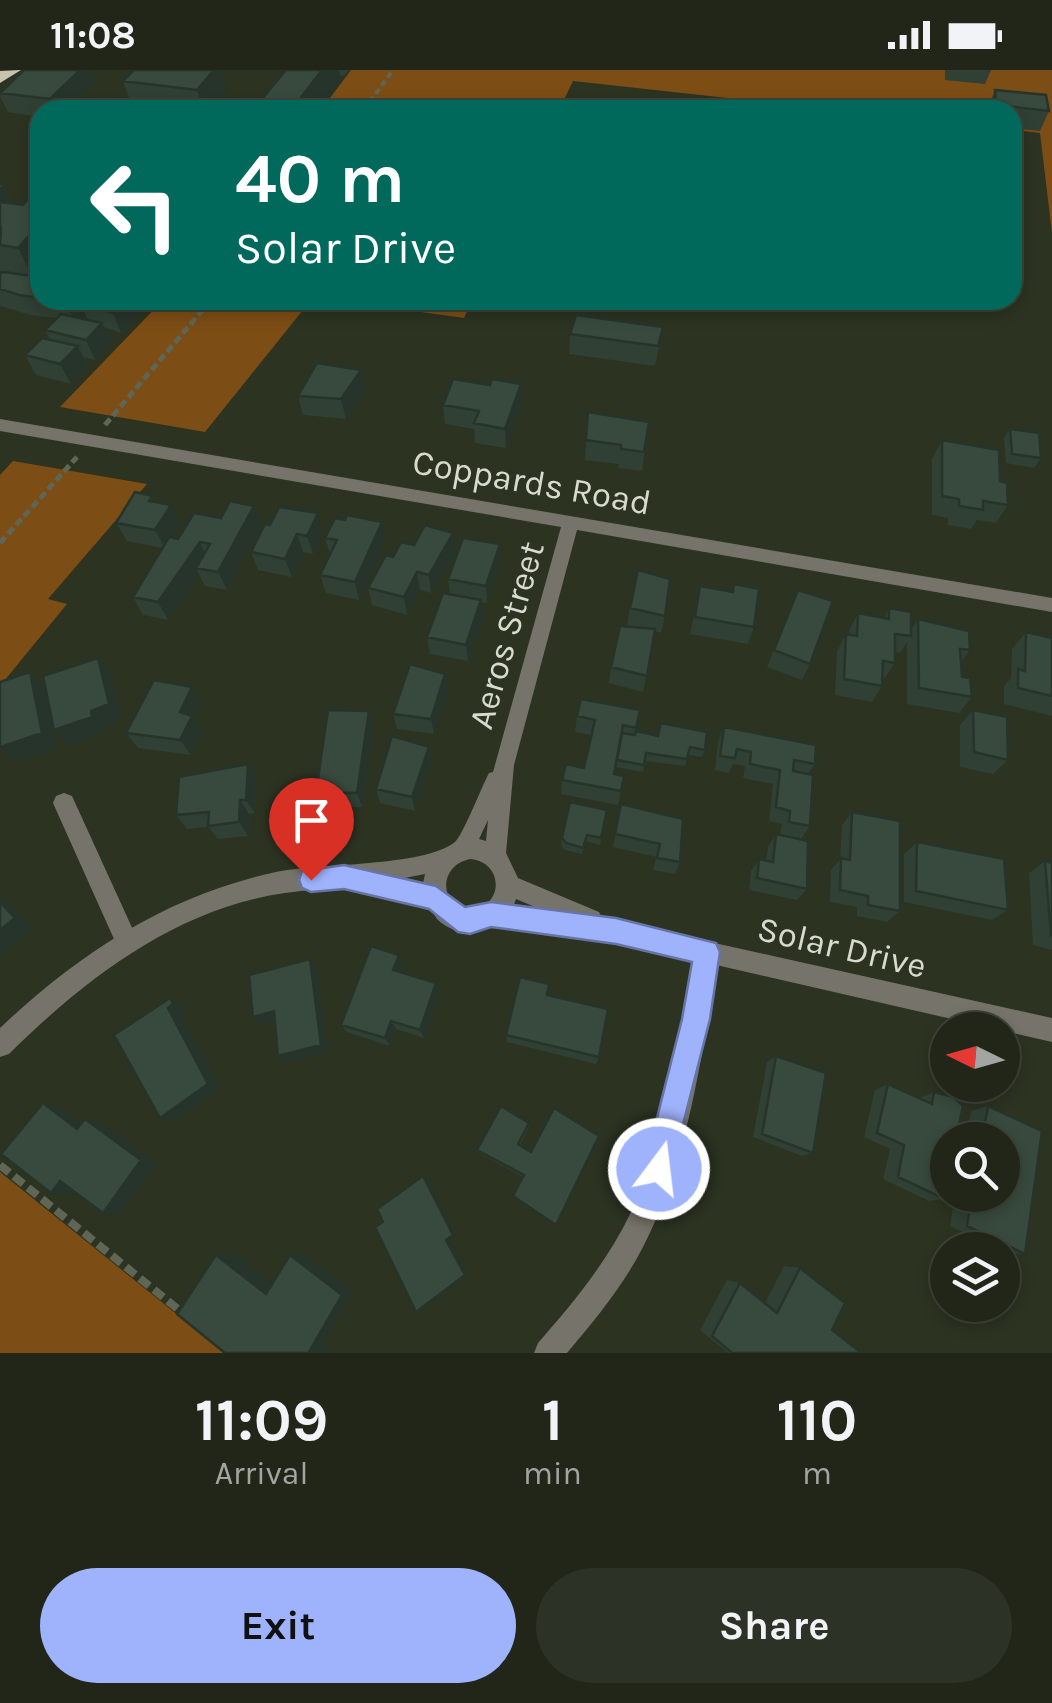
<!DOCTYPE html>
<style>
body{margin:0;font-family:Karla,sans-serif;background:#2d3226;color:#f1f3f6;height:100vh;display:flex;flex-direction:column;font-size:38px;white-space:nowrap}
*{box-sizing:border-box;margin:0}
p{font-size:32px;color:#a2a5a2}
.icon{flex:none;width:55px;height:55px;fill:none;stroke:currentColor;stroke-width:2;stroke-linecap:round;stroke-linejoin:round}
.map{position:relative;height:1283px;overflow:hidden}
.drawer{display:flex;flex-direction:column;background:#212619;flex:1}
.drawer>*{flex:none}
.guide{position:absolute;left:30px;top:30px;width:992px;height:210px;border-radius:30px;box-shadow:0 5px 15px #0003,0 0 0 2px #3e4338;background:#00695c;color:#fff;overflow:hidden}
.needle{width:65px;rotate:275deg}
.controls{position:absolute;left:930px;top:942px;display:grid;gap:20px}
.controls a{display:grid;place-items:center;width:90px;height:90px;border-radius:50%;background:#212619;box-shadow:0 5px 15px #0003,0 0 0 2px #3e4338;font-size:50px}
.pin{position:absolute;display:grid;place-items:center;width:85px;height:85px;color:#fff;margin:-102px -42px;border-radius:50% 50% 50% 0;rotate:-45deg;box-shadow:0 0 10px #0007}
.pin .icon{rotate:45deg}
.me{position:absolute;width:110px;margin:-55px;rotate:15deg;stroke-linejoin:round;filter:drop-shadow(0 0 8px #0008)}
.turn{display:flex;align-items:center;gap:35px;height:210px;padding:0 40px;font-size:45px}
.turn .icon{width:130px;height:130px;stroke-width:2.5}
.turn b{display:block;font-size:70px;line-height:85px}
.eta{display:flex;justify-content:space-evenly;align-items:center;height:170px;text-align:center}
.eta b{font-size:60px;font-weight:700;line-height:70px}
.button{display:flex;gap:20px;margin-top:auto;padding:20px 40px}
.button a{flex:1;height:115px;border-radius:60px;background:#9fb3fd;color:#111;font-size:40px;font-weight:700;line-height:115px;text-align:center}
.button a+a{background:#2d3226;color:#f1f3f6}
.status{display:flex;justify-content:space-between;align-items:center;height:70px;padding:0 50px;background:#212619;direction:ltr}
.status svg{height:28px;fill:currentColor}
.map>svg:first-child{display:block}
.green{fill:#7c4d15}
.lines{fill:none;stroke-linecap:round;stroke-linejoin:round}
.path-far2{stroke:#5f6656;stroke-width:4;stroke-dasharray:6 4;stroke-linecap:butt}
.path-far1{stroke:#5f6656;stroke-width:5;stroke-dasharray:8 4;stroke-linecap:butt}
.path{stroke:#5f6656;stroke-width:8;stroke-dasharray:12 6;stroke-linecap:butt}
.minor{fill:#76736a;fill-rule:evenodd}
.tertiary{fill:#76736a;fill-rule:evenodd}
.trunk{fill:#c8c3ae;fill-rule:evenodd}
.wall{fill:#304034;fill-rule:evenodd}
.shaded-wall{fill:#27342b}
.building{fill:#384a3d;stroke:#27342b;stroke-width:2.5}
.route{fill:#9fb3fd;stroke:#6774a4;stroke-width:2.5}
.labels{text-anchor:middle;stroke-width:8;stroke-linejoin:round;paint-order:stroke}
.street-label{font-size:35px;fill:#d7dbd0;stroke:#2c3321}
</style>
<div class="status"><b>11:08</b><svg viewBox="0 0 49 12"><path d="M0 12V9h3v3zM5 12V6h3v6zM10 12V3h3v9zM15 12V0h3v12zM26 1h20v11H26zM47 4h2v5h-2z"/></svg></div>
<div class="map">
<svg width="1052" height="1283" viewBox="0 0 1052 1283">
<rect width="100%" height="100%" fill="#2c3321"/>
<path class="green" d="M351 0H1052V163L1040 63 1013 60 1012 40H837L573 11 559 40H321Z
M163 230H311L205 362 60 337Z
M335 230H472L464 248Z
M13 391 147 414 48 529 67 534 0 616V405Z
M0 1102 225 1283H0Z"/>
<g class="lines">
<path class="path-far2" d="M364 40 393 0"/>
<path class="path-far1" d="M105 355 211 230
M0 473 77 387"/>
<path class="path" d="M0 1095 184 1244"/>
<path class="minor" d="M64 723 72 726 134 862 138 870 134 878 126 881 118 878 53 733 56 726Z
M706 870 714 874 718 882C703 981 689 1088 643 1177 623 1216 595 1250 567 1283H534L538 1273C573 1233 608 1191 631 1142 668 1065 680 966 694 882L698 874Z"/>
<path class="tertiary" d="M0 349 1052 528V542L577 460 514 695 506 783 518 808 599 842 602 848 1052 948V972L616 872 494 856C474 864 453 865 437 849 434 845 432 840 428 837 422 833 356 818 347 817 338 816 326 819 317 820 194 825 93 901 9 984L0 987V958C79 883 168 825 276 802 317 793 424 797 455 772 463 765 482 716 489 703L493 702 561 457 0 361ZM488 750 486 771 479 769ZM471 789C504 793 504 836 471 840 437 836 439 794 471 789ZM425 804 423 814 399 809ZM516 829 542 840 513 837Z"/>
<path class="trunk" d="M21 0 0 13V1Z"/>
</g>
<path class="wall" d="M24 0H91L95 12 67 40H40V47L8 42 0 26V22Z
M286 0H349L344 6 340 5 341 10 319 40H238L263 39 261 30Z
M945 0H991L985 14 945 10Z
M123 11 226 23 212 40H139L133 39Z
M995 20 1049 41 1040 61 1012 58V40H987Z
M0 115H3L12 133 23 135 40 120V230H133L139 244 121 263 104 257 112 273 95 290 84 287 88 296 71 314 36 305 25 285 50 270 45 260 57 248 30 245 1 236 0 234V204L2 203 0 200ZM83 239 88 250 76 247Z
M663 257 655 296 569 284 570 264Z
M361 300 365 320 346 349 303 345 298 326Z
M521 314V333L506 378 475 373 474 359 445 354 443 335 490 315Z
M588 342 649 352 642 401 618 398 619 394 585 390Z
M1010 359 1041 388 1034 398 1006 393 1004 368Z
M942 370 1000 411 1008 435 996 453 977 450 971 459 948 455V448L932 445V389Z
M156 432 180 453 171 468 178 469 221 448 254 436 261 454 227 520 205 516 199 504 168 550 143 545 133 527 162 478 127 471 116 453Z
M270 455 323 462 313 484 303 482 292 507 258 500 251 482Z
M325 468 385 470 359 530 326 523 320 505 330 484Z
M500 474V492L487 533 481 532 483 547 468 591 430 584 427 567 450 524 448 509Z
M414 475 455 481 431 523 420 520 407 545 372 535 368 518 393 487Z
M734 514 754 557 748 574 690 564 700 516 732 522Z
M798 520 810 594 802 610 767 597Z
M630 538 665 546 661 563 655 561 643 622 609 613 611 597 640 558 627 555Z
M889 538 911 560 918 549 970 580 961 592 962 607 972 627 959 643 907 634V572L900 583 895 582V593L884 609H882V616L872 632 835 625 837 581 846 564H849V560L858 543 884 548Z
M1026 562 1052 568V646L1004 634V616L1011 608 1012 579Z
M445 604 448 620 434 664 397 659 393 644Z
M201 633 194 649 202 661 191 685 138 678 126 663Z
M640 640 636 661 705 680 702 687 688 685 685 696 645 691 643 702 615 697 614 704 624 706 618 735 561 724 562 710 584 698 591 665 575 662 577 646Z
M973 640 1008 690 993 704 960 697V655Z
M369 641 374 657 362 737 322 736 316 722Z
M724 657 815 694 808 704 810 756 801 769 807 819 797 830 749 820 751 801 759 789 766 791 768 777 776 764 780 765 782 754 769 751 773 714 743 708 745 696 733 694 729 703 715 700 718 672Z
M429 677 432 692 415 741 380 733 376 719Z
M256 709 255 743 249 744 248 766 218 769 208 757 187 759 176 745Z
M621 734 680 792 675 804 653 800 656 787 613 777Z
M607 740 600 775 586 771 582 784 565 780 561 775 562 768Z
M852 742 900 841 887 852 857 846V837L830 832 831 800 840 789 842 755Z
M917 772 1008 840 992 850 904 832V784Z
M1045 791 1052 793V880L1033 875 1029 803Z
M399 885 404 895 401 903 436 913 439 922 424 968 396 959 390 976 347 962 341 955Z
M548 925 599 987 596 994 507 972 506 965Z
M776 986 813 1083 802 1086 753 1067 767 992Z
M888 1014 919 1028 934 1022 945 1129 929 1131 883 1109 890 1079 864 1067 875 1020Z
M988 1036 1042 1061 1025 1184 1005 1183 1002 1180H999L950 1156 955 1125H1002V1070H965L971 1041Z
M529 1053V1057L520 1075 556 1155H555L514 1127 523 1107 479 1083 477 1080Z
M784 1196 800 1198 832 1260 859 1283H728L700 1260 727 1210 740 1213 765 1233Z"/>
<path class="shaded-wall" d="M80 0H91L95 12 67 40H54L50 29Z
M214 0H220L226 23 212 40H203L197 20Z
M322 0H339L341 10 319 40H297L296 34Z
M3 115 22 153 0 152V118Z
M33 161 40 176V212L37 216 18 178Z
M64 230H87L80 232 83 239 74 250Z
M125 230H133L139 244 121 263 113 243Z
M102 253 112 273 95 290 86 270Z
M78 276 88 296 71 314 60 294Z
M361 300 365 320 346 349 341 329Z
M521 314V333L506 378 505 359Z
M171 435 180 453 165 478 155 460Z
M254 436 261 454 227 520 218 502Z
M318 443 323 462 313 484 307 466Z
M382 452 385 470 359 530 355 512Z
M453 463 455 481 431 523 429 505Z
M297 464 303 482 292 507 285 489Z
M200 472 208 490 196 498 199 504 168 550 158 532Z
M500 474V492L487 533 486 516Z
M417 502 420 520 407 545 404 527Z
M481 530 483 547 468 591 466 575Z
M98 588 110 604 121 650 104 656V662L68 675 54 660 91 641Z
M30 602 45 618 56 678 15 692 0 677Z
M445 604 448 620 434 664 431 649Z
M192 617 201 633 194 649 202 661 191 685 180 670V642Z
M369 641 374 657 362 737 357 723Z
M429 677 432 692 415 741 412 727Z
M248 694 256 709 255 743 246 730Z
M240 730 249 744 248 766 239 752Z
M0 827 7 832 32 858 0 886Z
M399 885 404 895 398 910 393 900Z
M310 889 317 899 328 982 287 992 278 986Z
M436 913 439 922 424 968 420 960Z
M170 928 182 937 186 942 181 946 220 1019 173 1052 160 1048Z
M274 941 283 949 263 954 253 947Z
M391 951 396 959 390 976 385 968Z
M43 1033 60 1038 94 1063 77 1059Z
M85 1049 101 1053 156 1093 119 1144 103 1143Z
M423 1106 427 1109 456 1165 449 1169 467 1203 416 1242 446 1170Z
M60 1111 78 1113 69 1125 51 1123Z
M234 1184 281 1220 266 1224 216 1185Z
M303 1184 352 1221 322 1275 333 1283 309 1282 290 1185Z"/>
<path class="building" d="M24 0H80L50 29 0 23Z
M134 0H214L197 20 123 11Z
M286 0H322L296 34 261 30Z
M995 20 1046 25 1049 41 996 35Z
M241 37 268 40H238Z
M37 120H40V162L33 161 18 178 0 175 1 157 0 156V132L23 135Z
M3 202 40 207V228L19 225 0 219V204Z
M82 230H125L113 243 80 232Z
M61 244 102 253 86 270 45 260Z
M576 245 663 257 658 276 570 264Z
M42 268 78 276 60 294 25 285Z
M317 293 361 300 341 329 298 326Z
M453 309 490 315 492 309 521 314 505 359 474 353 479 341 443 335Z
M588 342 649 352 644 382 621 379V375L586 370Z
M1010 359 1039 363 1041 388 1012 384Z
M942 370 999 380 1000 411 1007 413 1008 435 983 431V440L959 436V429L942 426Z
M135 422 153 426 149 431 171 435 155 460 116 453Z
M230 431 254 436 218 502 196 498 210 474 200 472 158 532 133 527 169 467 178 469 194 443 221 448Z
M279 437 318 443 307 466 297 464 285 489 251 482 265 454 270 455Z
M347 445 382 452 355 512 320 505 337 470 325 468 335 448 345 450Z
M425 455 453 463 429 505 417 502 404 527 368 518 386 485 393 487 401 472 414 475Z
M463 468 500 474 486 516 448 509Z
M638 500 670 509 665 546 630 538Z
M734 514 759 519 754 557 695 547 700 516 733 522Z
M798 520 833 531 810 594 774 580Z
M443 523 481 530 466 575 427 567Z
M889 538 911 542V566L895 564V593L883 591 882 616 844 609 846 564 857 566 858 543 889 549Z
M918 549 969 561 970 580 960 579 962 607 970 608 972 627 919 618Z
M620 556 655 559 647 606 611 597Z
M1026 562 1052 568V626L1018 618V599L1025 601Z
M98 588 109 634 91 641 92 647 54 660 43 606Z
M410 594 445 604 431 649 393 644Z
M30 602 42 663 0 677V612Z
M154 610 192 617 180 642 192 646 180 670 126 663Z
M581 629 640 640 636 658 623 655 614 704 624 706 621 721 562 710 566 694 584 698 587 685 595 650 577 646Z
M328 640 369 641 357 723 316 722Z
M973 640 1007 647 1008 690 974 682Z
M661 653 707 662 705 680 690 677 687 689 646 683 644 695 617 690 622 663 635 665 636 661 658 666Z
M724 657 816 675 815 694 794 690 793 701 813 705 810 756 789 752 790 741 776 737 780 700 750 694 751 682 737 679 735 688 720 686Z
M392 666 429 677 412 727 376 719Z
M248 694 246 730H240L239 752 208 756 209 742 176 745 179 707Z
M570 732 607 740 601 768 587 765 583 778 566 773 562 768Z
M621 734 683 749 680 792 657 788 660 774 615 764Z
M852 742 900 751V841L868 835V826L840 820 841 788 850 790Z
M776 764 808 771 807 819 757 808 759 789 773 792Z
M917 772 1004 789 1008 840 916 821Z
M1045 791 1052 793V865H1051Z
M0 832 15 848 0 860Z
M371 876 399 885 393 900 436 913 420 960 391 951 385 968 341 955Z
M310 889 321 975 278 986 274 941 253 947 249 905Z
M520 907 549 914 547 925 608 939 599 987 506 965Z
M170 928 173 934 168 938 208 1014 160 1048 114 965Z
M776 986 826 1003 813 1083 762 1064Z
M888 1014 932 1034 934 1022 954 1027 963 1036 956 1070H948V1116L945 1129 898 1107 904 1075 877 1063Z
M43 1033 77 1059 85 1049 141 1090 103 1143 60 1111 51 1123 1 1084Z
M501 1036 529 1053 518 1074 531 1082 554 1038 599 1066 556 1155 513 1126 524 1105 477 1080Z
M988 1036 1042 1061 1025 1184 967 1156 972 1125H1002V1070H982Z
M423 1106 453 1165 446 1170 465 1205 416 1242 375 1157 383 1152 377 1139Z
M216 1185 266 1224 290 1185 342 1225 309 1282 311 1283H225L177 1244Z
M800 1198 845 1233 832 1260 859 1281V1283H732L712 1266 740 1213 777 1243Z"/>
<path class="route" d="M344 795 436 816 465 837 491 832 616 848 716 873 720 882 710 949 669 1109 659 1114 648 1109 644 1099 682 949 692 892 616 874 491 857 470 864 458 862 429 839 344 819 311 822 302 818 299 810 302 801Z"/>
<g class="labels">
<g class="street-label">
<text transform="translate(532 412) rotate(10)" y="12">Coppards Road</text>
<text transform="translate(506 565) rotate(-74)" y="12">Aeros Street</text>
<text transform="translate(842 877) rotate(13)" y="12">Solar Drive</text>
</g>
</g>
</svg>
<div class="controls">
<a><svg class="needle" viewBox="-14 -14 28 28"><path d="M0-13l5 13h-10z" fill="#e53935"/><path d="M0 13l5-13h-10z" fill="#a2a5a2"/></svg></a>
<a><svg class="icon" aria-label="search" viewBox="0 0 24 24"><circle cx="10" cy="10" r="6"/><path d="M15 15l6 6"/></svg></a>
<a><svg class="icon" aria-label="layers" viewBox="0 0 24 24"><path d="M12 4l9 5-9 5-9-5zM3 14l9 5 9-5"/></svg></a>
</div>
<div class="pin" style="left:311px;top:810px;background:#d93025"><svg class="icon" aria-label="arrive" viewBox="0 0 24 24"><path d="M6 21V4h12l-3 4 3 4H6"/></svg></div>
<svg class="me" style="left:659px;top:1099px" viewBox="-20 -20 40 40"><circle r="17" fill="#9fb3fd" stroke="#fff" stroke-width="3"/><path d="M0-11L8 9 0 5-8 9z" fill="#fff"/></svg>
<div class="guide">
<div class="turn"><svg class="icon" aria-label="left" viewBox="0 0 24 24"><path d="M17 20v-9H6M10 6l-5 5 5 5"/></svg><div><b>40 m</b>Solar Drive</div></div>
</div>
</div>
<section class="drawer">
<div class="eta">
<div><b>11:09</b><p>Arrival</p></div>
<div><b>1</b><p>min</p></div>
<div><b>110</b><p>m</p></div>
</div>
<div class="button"><a>Exit</a><a>Share</a></div>
</section>
